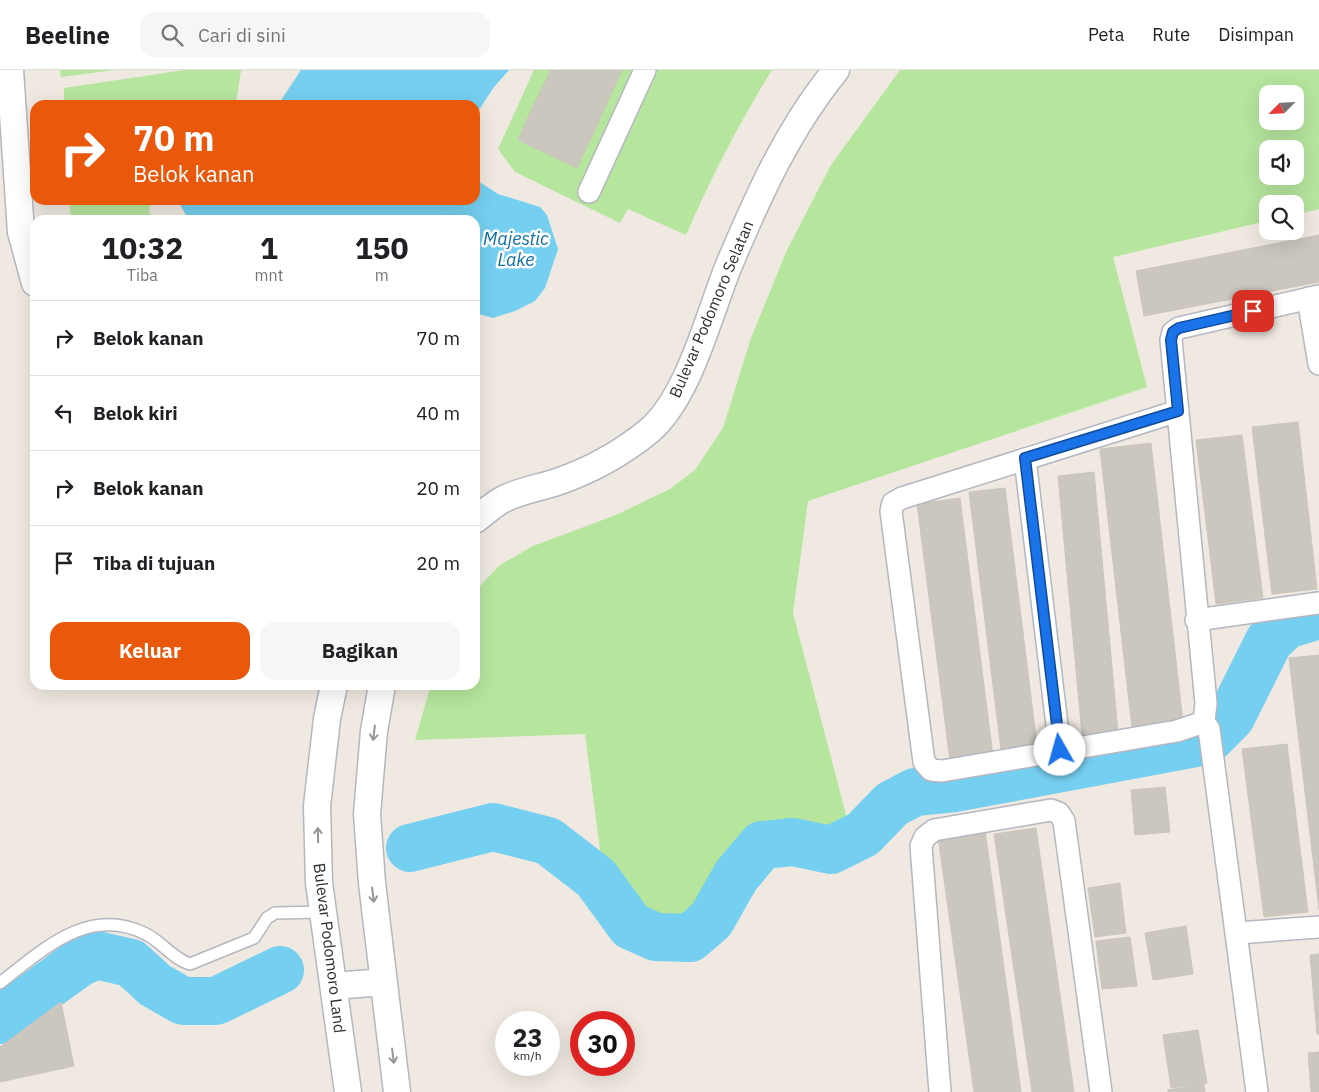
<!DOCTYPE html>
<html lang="id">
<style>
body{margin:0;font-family:"IBM Plex Sans",sans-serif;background:#f6f6f6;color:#202124;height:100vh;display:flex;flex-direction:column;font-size:19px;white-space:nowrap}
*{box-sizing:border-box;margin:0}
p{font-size:16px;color:#757577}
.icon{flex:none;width:28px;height:28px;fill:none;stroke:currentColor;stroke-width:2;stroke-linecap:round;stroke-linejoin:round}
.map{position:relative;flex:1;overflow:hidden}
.drawer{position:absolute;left:30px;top:145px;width:450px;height:475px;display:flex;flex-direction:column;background:#fff;border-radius:15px;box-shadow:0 5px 20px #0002}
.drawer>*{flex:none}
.top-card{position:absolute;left:30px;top:30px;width:450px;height:105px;border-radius:15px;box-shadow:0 5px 20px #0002;background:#ea580c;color:#fff;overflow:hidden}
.needle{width:32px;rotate:246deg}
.buttons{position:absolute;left:1259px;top:15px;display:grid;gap:10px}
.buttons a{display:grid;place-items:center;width:45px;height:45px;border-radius:10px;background:#fff;box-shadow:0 5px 20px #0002;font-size:25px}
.speed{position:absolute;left:495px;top:941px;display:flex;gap:10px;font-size:25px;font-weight:700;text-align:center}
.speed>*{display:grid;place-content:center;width:65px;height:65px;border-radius:50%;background:#fff;box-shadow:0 5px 20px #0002;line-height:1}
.speed small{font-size:12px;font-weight:400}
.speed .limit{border:8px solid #d22;background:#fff;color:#111}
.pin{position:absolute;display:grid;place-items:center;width:42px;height:42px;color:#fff;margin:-21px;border-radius:10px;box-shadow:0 2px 8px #0006}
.me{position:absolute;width:55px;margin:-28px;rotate:353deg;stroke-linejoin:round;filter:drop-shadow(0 0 4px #0008)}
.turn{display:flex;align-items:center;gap:18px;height:105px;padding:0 20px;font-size:22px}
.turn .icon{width:65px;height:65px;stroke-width:2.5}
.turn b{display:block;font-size:35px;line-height:42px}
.eta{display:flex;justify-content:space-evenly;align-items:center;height:85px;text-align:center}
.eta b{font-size:30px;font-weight:700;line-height:35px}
.action{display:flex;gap:10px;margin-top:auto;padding:10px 20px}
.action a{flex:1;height:58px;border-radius:15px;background:#ea580c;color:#fff;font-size:20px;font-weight:700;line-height:58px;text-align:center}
.action a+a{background:#f6f6f6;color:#202124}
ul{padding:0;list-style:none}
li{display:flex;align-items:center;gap:15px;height:75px;padding:0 20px;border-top:1px solid #e0e0e0}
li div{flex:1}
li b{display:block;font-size:19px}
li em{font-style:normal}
header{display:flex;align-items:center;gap:30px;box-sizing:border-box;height:70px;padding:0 25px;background:#fff;border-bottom:1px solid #e0e0e0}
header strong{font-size:24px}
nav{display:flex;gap:28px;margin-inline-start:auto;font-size:18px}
.search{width:350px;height:45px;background:#f6f6f6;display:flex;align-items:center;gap:12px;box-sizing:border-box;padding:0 18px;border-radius:15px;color:#757577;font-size:19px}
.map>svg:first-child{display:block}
.green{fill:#b6e59e;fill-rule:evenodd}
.water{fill:#75cff0}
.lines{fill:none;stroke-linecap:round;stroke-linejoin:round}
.river{stroke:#75cff0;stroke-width:48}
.building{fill:#cbc7bf;stroke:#cbc5ba}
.service-casing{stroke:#b4b7c1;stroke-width:14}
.minor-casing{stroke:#b4b7c1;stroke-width:24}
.tertiary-casing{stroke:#b4b7c1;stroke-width:29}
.service{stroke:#fff;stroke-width:11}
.minor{stroke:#fff;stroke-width:21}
.tertiary{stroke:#fff;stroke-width:26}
.oneway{stroke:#969696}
.route-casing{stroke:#114b97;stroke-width:12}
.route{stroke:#1a73e8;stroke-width:9}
.labels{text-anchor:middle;stroke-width:5;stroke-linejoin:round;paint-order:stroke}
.street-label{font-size:16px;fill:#2e2e2e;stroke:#fff}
.water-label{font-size:18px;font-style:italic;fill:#0d6fa3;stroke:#fff}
</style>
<header>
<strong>Beeline</strong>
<div class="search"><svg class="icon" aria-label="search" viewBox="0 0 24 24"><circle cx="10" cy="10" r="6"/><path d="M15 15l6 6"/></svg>Cari di sini</div>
<nav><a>Peta</a><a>Rute</a><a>Disimpan</a></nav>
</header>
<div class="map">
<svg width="1319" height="1022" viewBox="0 0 1319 1022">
<rect width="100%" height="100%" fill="#efe9e1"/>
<path class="green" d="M60 0H115L61 7Z
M185 0H241L236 33 233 35H64V18Z
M534 0H772C739 53 711 108 686 165L628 139 620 153 515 102 498 79Z
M900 0H1319V139L1295 145V134H1268L1267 151 1113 187 1147 317 808 431 793 543 848 752 864 753 839 768 819 769 783 760 752 770 732 788 719 821 696 853 674 863 652 856 621 830 603 803 585 664 415 670 431 615H475V521L500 495 533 476 616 445 670 419 695 400 723 358 751 268 787 180 831 95ZM1268 24H1295V51H1268ZM1268 79H1295V106H1268Z
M69 130H151L149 142 154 150H71Z"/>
<path class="water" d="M301 0H509L494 17 475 46V35H278Z
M475 109 498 124 540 137 547 145 558 179 545 218 535 231 515 241 493 248 475 243V150H189L179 133 180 130H475Z"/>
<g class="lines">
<path class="river" d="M410 778 493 757 548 771 596 808 631 856 656 867 690 868 711 850 736 806 762 775 793 772 831 780 863 764 892 734 915 722 955 718 1207 671 1231 647 1269 571 1286 555 1319 545
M0 950 79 893 96 885 131 893 155 915 183 931H216L280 900"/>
</g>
<path class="building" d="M550 0H622L608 31 549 4Z
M549 4 608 31 593 64 533 36Z
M533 36 593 64 577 98 518 70Z
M1319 165V212L1144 246 1136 201Z
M1298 352 1317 519 1272 524 1252 357Z
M1242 365 1263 528 1216 534 1196 370Z
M1151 373 1183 652 1132 658 1100 379Z
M1094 402 1118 662 1082 665 1058 406Z
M1005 418 1037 675 1001 680 969 422Z
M960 428 993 686 950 691 917 434Z
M1319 585V839L1289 588Z
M1287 674 1308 842 1264 847 1242 679Z
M1165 717 1170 762 1135 765 1131 720Z
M1036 758 1074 1022H1032L994 764Z
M985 760 1021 1022H974L938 767Z
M1120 813 1126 863 1095 867 1088 818Z
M1186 856 1193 904 1153 910 1145 863Z
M1130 867 1137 916 1102 919 1096 871Z
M1319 884V964H1317L1310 885Z
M61 932 74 996 0 1012V977Z
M1198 960 1207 1013 1171 1018 1163 965Z
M1319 982V1022H1311L1308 983Z
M1204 1014 1205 1022H1168V1020Z"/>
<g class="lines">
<g class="service-casing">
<path id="service" d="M0 913C43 880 88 835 146 864 162 872 173 889 190 894L254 868 267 848 275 843 323 842"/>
</g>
<g class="minor-casing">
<path id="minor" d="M589 122 645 0
M1308 228 1319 294
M1178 341 902 428 893 433 891 441 924 692 931 700 942 701 1177 661 1204 652
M1025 389 1060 680
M1196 550 1319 533
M1237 863 1319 857
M940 1022 921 776 925 767 934 760 1051 740 1059 743 1064 751 1101 1022
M1257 1022 1209 659 1204 652 1206 633 1171 270 1173 262 1179 258 1319 226"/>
</g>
<g class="tertiary-casing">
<path id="tertiary" d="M10 0 21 162 35 213
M475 450C484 443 493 435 502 430 518 421 539 418 557 412 589 401 622 383 649 361 689 327 709 244 729 195 758 126 788 59 836 0
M334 615 327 649 317 736 319 813 348 1022
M382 615 374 661 367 744 372 813 397 1022
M334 916 384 912"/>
</g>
<use href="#service" class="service"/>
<use href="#minor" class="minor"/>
<use href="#tertiary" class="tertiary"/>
</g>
<defs><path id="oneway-shaft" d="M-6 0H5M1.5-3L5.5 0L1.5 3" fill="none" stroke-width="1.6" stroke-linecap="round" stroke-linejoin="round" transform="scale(1.25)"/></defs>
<g class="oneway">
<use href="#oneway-shaft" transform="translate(374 663) rotate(97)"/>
<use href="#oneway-shaft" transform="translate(318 765) rotate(-91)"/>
<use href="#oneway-shaft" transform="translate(373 825) rotate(83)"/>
<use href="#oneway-shaft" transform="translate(393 986) rotate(83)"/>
</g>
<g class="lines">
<g class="route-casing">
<path id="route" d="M1060 680 1025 388 1178 341 1171 270 1173 262 1179 258 1253 241"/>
</g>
<use href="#route" class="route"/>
</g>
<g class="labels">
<g class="street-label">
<text transform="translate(711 239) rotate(-67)" y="6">Bulevar Podomoro Selatan</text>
<text transform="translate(330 878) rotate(83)" y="6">Bulevar Podomoro Land</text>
</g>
<g class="water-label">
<text x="516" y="175">Majestic<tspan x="516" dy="21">Lake</tspan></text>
</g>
</g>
</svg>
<div class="buttons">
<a><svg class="needle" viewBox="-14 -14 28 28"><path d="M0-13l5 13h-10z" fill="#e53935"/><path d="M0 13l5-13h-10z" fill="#757577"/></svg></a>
<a><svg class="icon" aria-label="sound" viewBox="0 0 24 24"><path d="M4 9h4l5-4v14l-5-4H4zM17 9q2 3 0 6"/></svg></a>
<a><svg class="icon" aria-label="search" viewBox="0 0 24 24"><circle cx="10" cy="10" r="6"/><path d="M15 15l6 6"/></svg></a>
</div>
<div class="speed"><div>23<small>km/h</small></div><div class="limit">30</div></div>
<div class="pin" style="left:1253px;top:241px;background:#d93025"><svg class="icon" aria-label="arrive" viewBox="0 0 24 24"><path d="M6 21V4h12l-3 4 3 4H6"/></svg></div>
<svg class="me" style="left:1060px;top:680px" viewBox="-20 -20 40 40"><circle r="19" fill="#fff"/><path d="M0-13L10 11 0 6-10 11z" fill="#1a73e8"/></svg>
<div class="top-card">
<div class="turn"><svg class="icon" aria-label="right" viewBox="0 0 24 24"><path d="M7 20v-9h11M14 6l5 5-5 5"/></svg><div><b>70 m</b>Belok kanan</div></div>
</div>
<section class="drawer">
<div class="eta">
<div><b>10:32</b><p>Tiba</p></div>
<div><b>1</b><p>mnt</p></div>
<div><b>150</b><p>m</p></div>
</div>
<ul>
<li><svg class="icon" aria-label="right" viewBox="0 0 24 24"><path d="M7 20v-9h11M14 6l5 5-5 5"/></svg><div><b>Belok kanan</b></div><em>70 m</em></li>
<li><svg class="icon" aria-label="left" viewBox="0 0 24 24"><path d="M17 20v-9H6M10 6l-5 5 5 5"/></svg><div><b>Belok kiri</b></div><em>40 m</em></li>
<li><svg class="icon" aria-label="right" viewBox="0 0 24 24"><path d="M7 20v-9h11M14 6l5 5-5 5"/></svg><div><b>Belok kanan</b></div><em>20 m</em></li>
<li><svg class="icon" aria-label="arrive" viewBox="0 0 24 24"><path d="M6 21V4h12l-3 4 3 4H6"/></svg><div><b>Tiba di tujuan</b></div><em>20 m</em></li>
</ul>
<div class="action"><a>Keluar</a><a>Bagikan</a></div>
</section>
</div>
